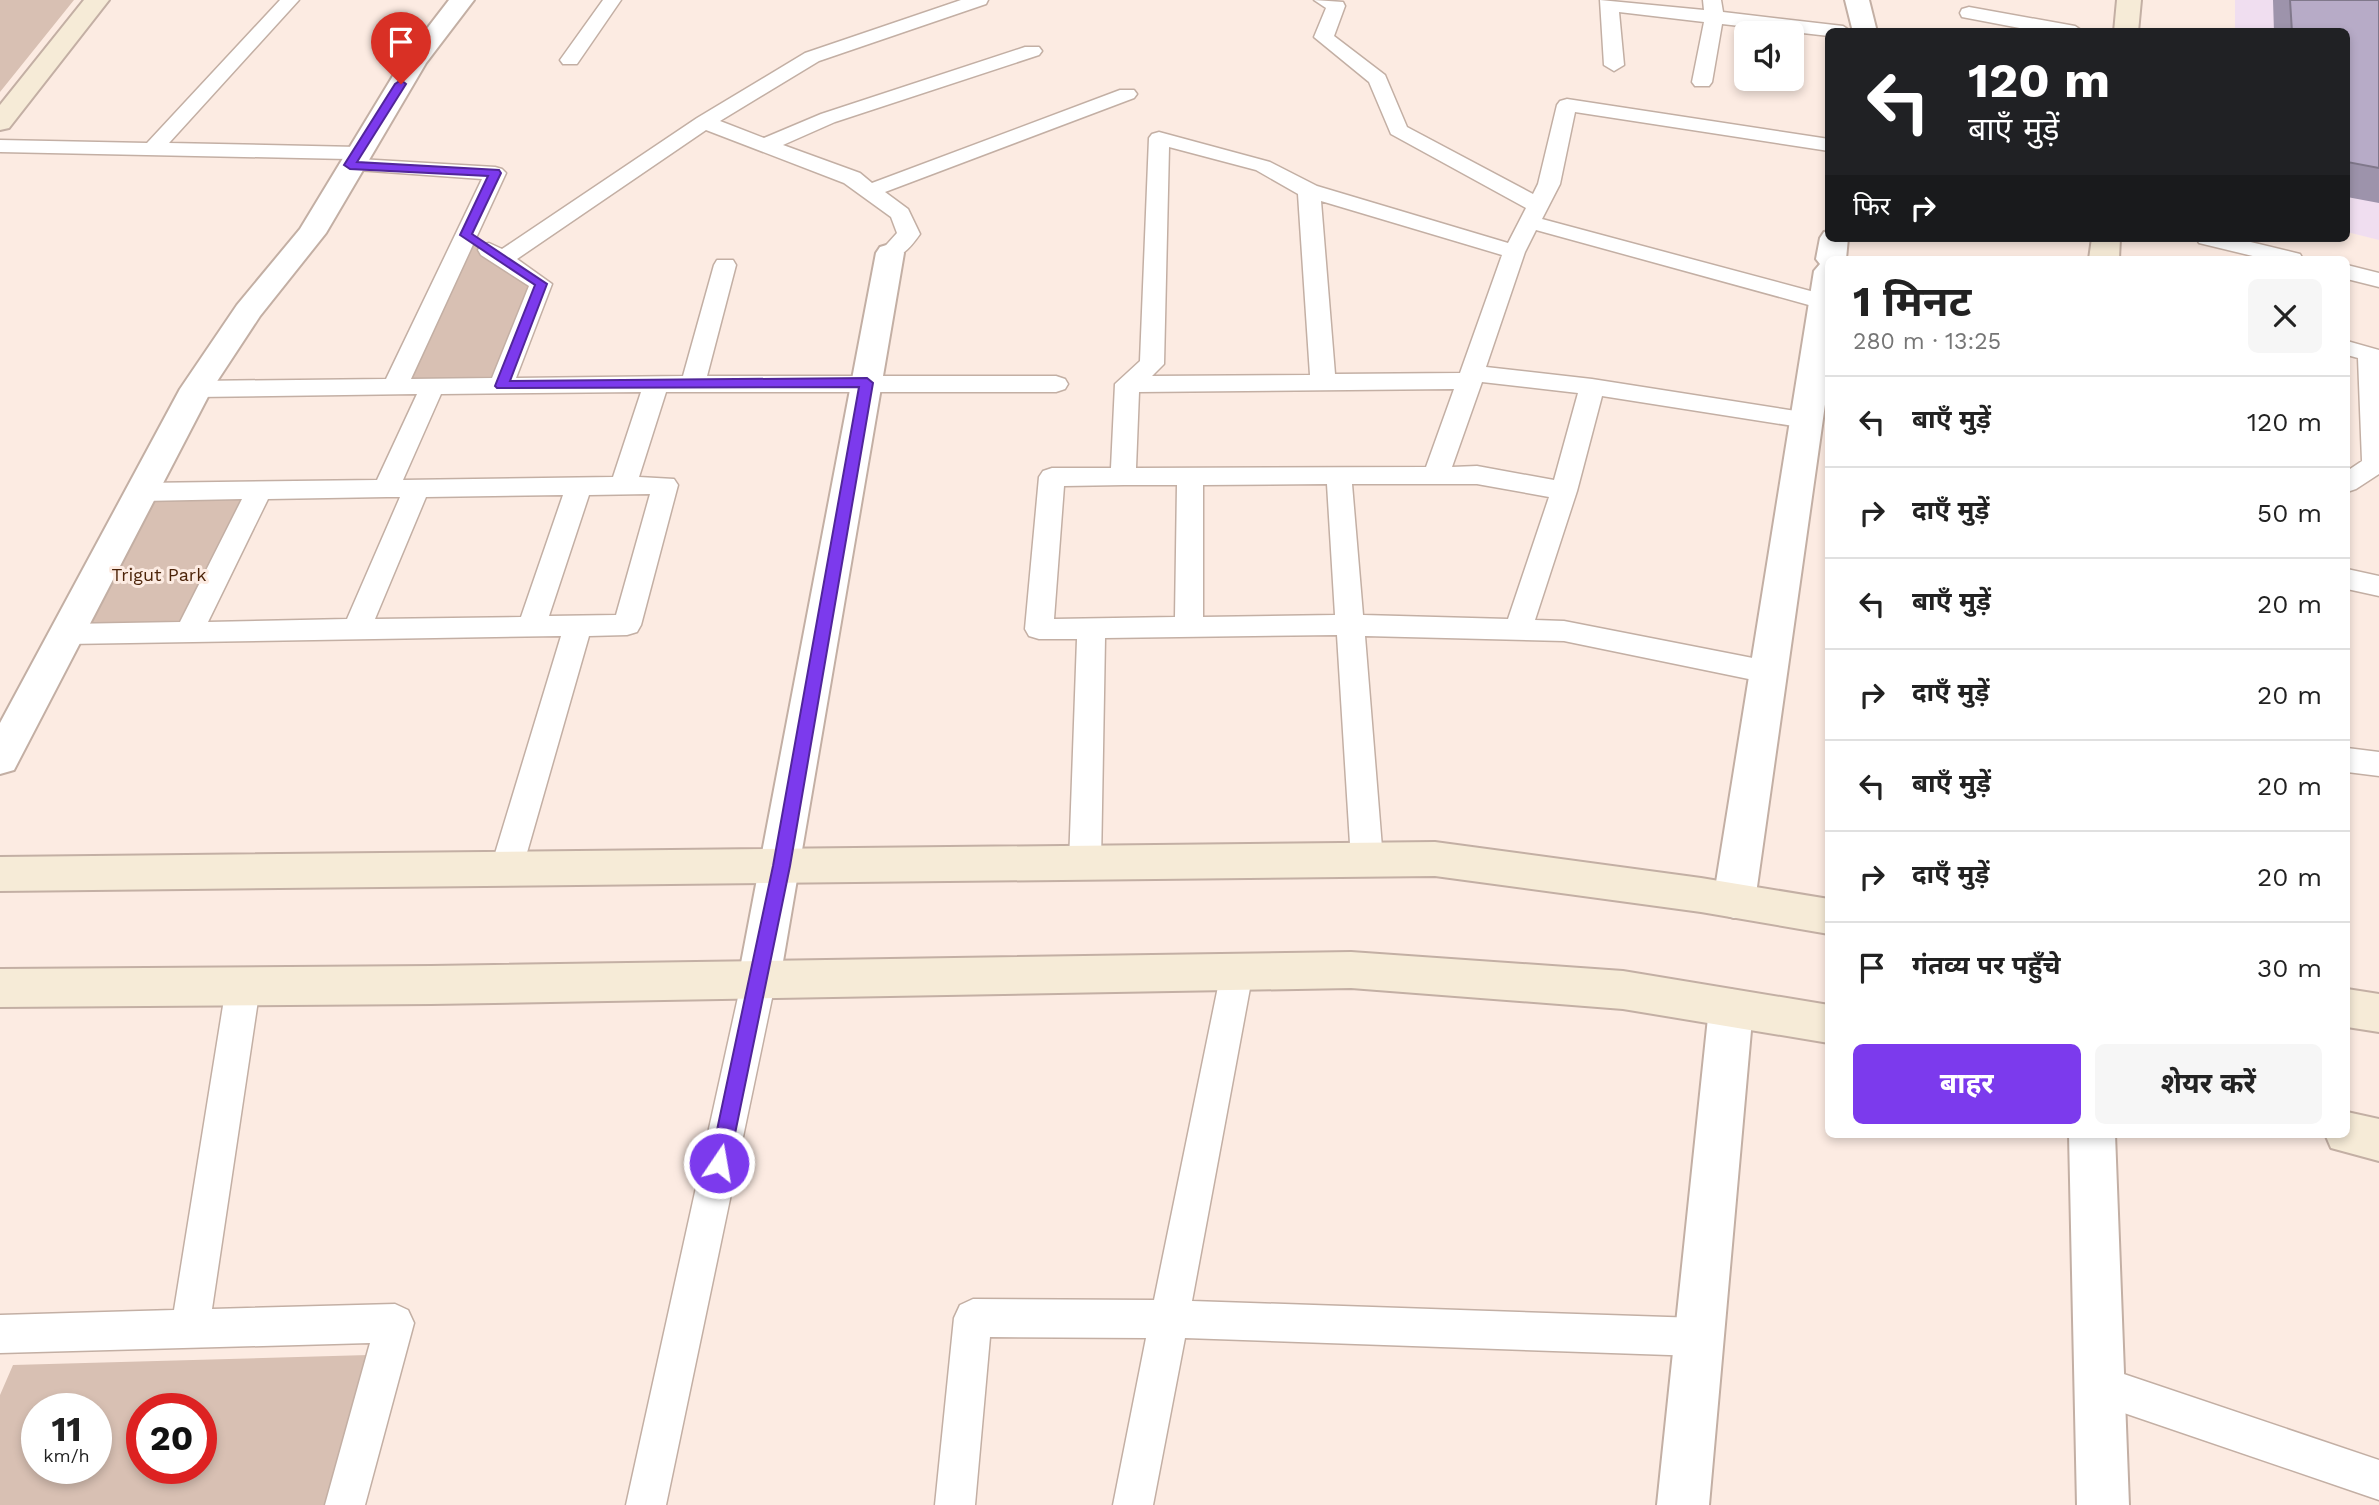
<!DOCTYPE html>
<html lang="hi">
<meta charset="utf-8">
<style>
body{margin:0;font-family:"Work Sans","Noto Sans Devanagari",sans-serif;background:#f6f6f6;color:#222;height:100vh;display:flex;flex-direction:column;font-size:26px;white-space:nowrap}
*{box-sizing:border-box;margin:0}
p{font-size:23px;color:#767676}
.icon{flex:none;width:38px;height:38px;fill:none;stroke:currentColor;stroke-width:2;stroke-linecap:round;stroke-linejoin:round}
.map{position:relative;flex:1;overflow:hidden}
.sheet{position:absolute;left:1825px;top:256px;width:525px;height:882px;display:flex;flex-direction:column;background:#fff;border-radius:10px;box-shadow:0 4px 10px #0003}
.sheet>*{flex:none}
.guide{position:absolute;left:1825px;top:28px;width:525px;height:214px;border-radius:10px;box-shadow:0 4px 10px #0003;background:#202124;color:#fff;overflow:hidden}
.tools{position:absolute;left:1734px;top:21px;display:grid;gap:14px}
.tools a{display:grid;place-items:center;width:70px;height:70px;border-radius:10px;background:#fff;box-shadow:0 4px 10px #0003;font-size:35px}
.speed{position:absolute;left:21px;top:1393px;display:flex;gap:14px;font-size:35px;font-weight:700;text-align:center}
.speed>*{display:grid;place-content:center;width:91px;height:91px;border-radius:50%;background:#fff;box-shadow:0 4px 10px #0003;line-height:1}
.speed small{font-size:18px;font-weight:400}
.speed .limit{border:10px solid #d22;background:#fff;color:#111}
.pin{position:absolute;display:grid;place-items:center;width:60px;height:60px;color:#fff;margin:-72px -30px;border-radius:50% 50% 50% 0;rotate:-45deg;box-shadow:0 0 7px #0007}
.pin .icon{rotate:45deg}
.me{position:absolute;width:77px;margin:-38px;rotate:12deg;stroke-linejoin:round;filter:drop-shadow(0 0 5px #0008)}
.turn{display:flex;align-items:center;gap:24px;height:147px;padding:0 28px;font-size:32px}
.turn .icon{width:91px;height:91px;stroke-width:2.5}
.turn b{display:block;font-size:49px;line-height:60px}
.then{display:flex;align-items:center;height:66px;padding:0 28px;background:#0003;gap:14px;font-size:26px}
.round{display:grid;place-items:center;flex:none;width:74px;height:74px;border-radius:10px;background:#f6f6f6}
.headline{display:flex;align-items:center;justify-content:space-between;height:119px;padding:0 28px}
h1{font-size:42px;font-weight:700;line-height:52px}
.cta{display:flex;gap:14px;margin-top:auto;padding:14px 28px}
.cta a{flex:1;height:80px;border-radius:10px;background:#7c3aed;color:#fff;font-size:28px;font-weight:700;line-height:80px;text-align:center}
.cta a+a{background:#f6f6f6;color:#222}
ul{padding:0;list-style:none}
li{display:flex;align-items:center;gap:21px;height:91px;padding:0 28px;border-top:2px solid #e0e0e0}
li div{flex:1}
li b{display:block;font-size:26px}
li em{font-style:normal}
.map>svg:first-child{display:block}
.industrial{fill:#f0def0}
.green{fill:#d8c0b3;fill-rule:evenodd}
.lines{fill:none;stroke-linecap:round;stroke-linejoin:round}
.lane-casing{stroke:#c3afa4;stroke-width:3}
.street-casing{stroke:#c3afa4;stroke-width:4}
.secondary-casing{stroke:#c3afa4;stroke-width:4}
.lane{fill:#fff;fill-rule:evenodd}
.street{fill:#fff;fill-rule:evenodd}
.secondary{fill:#f6ebd7;fill-rule:evenodd}
.wall{fill:#9d93ab}
.building{fill:#b7abc7;stroke:#80788b;stroke-width:2}
.route{fill:#7c3aed;stroke:#51269a;stroke-width:2}
.labels{text-anchor:middle;stroke-width:6;stroke-linejoin:round;paint-order:stroke}
.park-label{font-size:18px;fill:#4c2308;stroke:#fcebe2}
</style>
<div class="map">
<svg width="2379" height="1505" viewBox="0 0 2379 1505">
<rect width="100%" height="100%" fill="#fcebe2"/>
<path class="industrial" d="M2235 0H2379V240L2347 232V32H2235Z"/>
<path class="green" d="M0 0H74L0 92Z
M468 240 538 285 499 384H400Z
M252 495 187 628 74 630 145 496Z
M368 1355 325 1505H0V1395L13 1365ZM37 1409H96V1468H37ZM142 1409H201V1468H142Z"/>
<g class="lines">
<g class="lane-casing">
<path id="lane" d="M280 0H299L169 143 358 147 365 149 368 153 365 157 359 159 495 167 502 169 506 173 411 379 492 378 529 286 481 255 478 250 481 245 489 243 502 249 697 118 805 53 961 0H988L986 4 819 61 720 121 764 138 821 114 1025 47H1039L1042 51 1039 55 835 122 783 145 860 173 872 183 1120 90H1134L1137 94 1134 98 885 192 908 209 920 234C911 247 899 262 882 258L879 253 897 233 891 217 844 183 706 130 517 259 552 284 516 378 683 376 714 265 717 260H733L736 265 707 376H1056L1065 379 1068 384 1065 389 1056 392H666L639 477 674 479 678 485 641 625 637 632 627 635 589 636 522 870 517 879 506 883 495 879 490 870 561 636 67 644 57 641 53 634 57 627 67 624 180 622 242 499 142 501 133 498 129 492 133 486 142 483 377 480 417 394 196 397 187 394 184 389 187 384 196 381 386 379 482 179 343 169 339 165 348 159 0 152V140L147 143ZM641 392 613 477 403 480 441 394ZM650 494 616 615 549 616 589 495ZM563 495 521 617 375 619 426 497ZM387 497H400L347 619 208 622 268 499Z
M603 0H621L577 64H563L560 60Z
M1314 0 1343 2 1345 6 1334 36 1385 75 1407 127 1533 194 1538 184 1557 105 1560 101 1567 99 1829 139V151L1575 112 1560 184 1542 219 1829 296V308L1816 307 1536 230 1525 252 1486 367 1592 379 1815 414 1818 420 1815 426 1806 428 1602 396 1577 491 1535 620 1564 621 1768 661 1778 664 1782 672 1778 680 1768 683 1564 641 1365 636 1383 860 1378 869 1367 873 1356 869 1351 860 1337 635 1105 638 1101 863 1096 872 1085 876 1074 872 1069 863 1077 639H1039L1029 636 1025 629 1039 477 1043 471 1052 468H1111L1115 384 1140 361 1149 138 1152 134 1159 132 1270 162 1317 186 1508 243 1526 208 1391 134 1369 82 1314 37 1326 8ZM1169 147 1256 170 1298 194 1310 375 1152 376 1164 364ZM1321 201 1502 255 1460 373 1335 374ZM1482 382 1578 393 1554 480 1477 466 1452 467ZM1454 389 1426 467 1136 468 1139 392ZM1327 484 1335 615 1203 617V485ZM1352 484H1477L1549 497 1508 619 1363 615ZM1124 485H1177L1175 617 1054 619 1064 486Z
M1600 0 1704 10 1703 0H1721L1723 12 1843 26 1852 32H1829V36L1722 24 1712 82 1709 86H1695L1692 82 1704 22 1619 12 1624 65 1614 71 1604 65Z
M1969 7 2075 26 2084 32H2040L1962 17 1960 13 1962 9Z
M2196 238H2234L2300 254 2303 259H2265L2199 243Z
M2347 265 2379 273V287L2347 279Z
M2347 341 2379 350V474L2356 489 2347 492V471L2362 461 2358 358 2347 355Z
M2347 569 2379 576V596L2347 589Z
M2347 748 2379 752V776L2347 772Z
M1237 958 1249 962 1253 972 1192 1301 1698 1318 1712 1323 1717 1337 1712 1351 1698 1356 1185 1338 1153 1505H1113L1146 1338 990 1337 975 1505H935L954 1318 960 1305 973 1299 1154 1300 1221 972 1225 962Z
M759 965 771 969 776 979 666 1505H626L742 979 747 969Z
M243 973 255 977 260 987 212 1309 395 1304 408 1310 414 1323 365 1505H325L370 1343 0 1353V1315L174 1310 226 987 231 977Z
M2100 1366 2379 1460V1500L2086 1400 2080 1386 2086 1372Z"/>
</g>
<g class="street-casing">
<path id="street" d="M449 0H474L426 63 326 233 260 316 212 389 14 770 0 774V723L180 389 237 305 300 229 402 61Z
M1845 0H1869L1877 32H1853Z
M1829 231V238H1848L1846 259H1829V376L1755 901 1749 913 1734 918 1719 913 1713 901 1814 271 1820 264 1816 259 1820 238 1824 232Z
M890 244 900 247 904 253 780 979 774 992 759 998 744 992 738 979 876 253 880 247Z
M1731 989 1746 995 1753 1008 1709 1505H1657L1709 1008 1716 995Z
M2069 1134H2115L2129 1505H2077Z"/>
</g>
<g class="secondary-casing">
<path id="secondary" d="M84 0H109L9 128 0 130V105Z
M2117 0H2141L2138 32H2114Z
M2092 238H2120L2119 259H2089Z
M1435 842 1701 878 1829 899V934L1701 912 1435 876 0 891V857Z
M1351 952 1623 971 1829 1005V1043L1623 1009 1351 988 431 1004 0 1007V969L431 966Z
M2347 989 2379 994V1032L2347 1027Z
M2347 1112 2379 1119V1161L2331 1148 2325 1134H2347Z"/>
</g>
<use href="#lane" class="lane"/>
<use href="#street" class="street"/>
<use href="#secondary" class="secondary"/>
</g>
<path class="wall" d="M2273 0H2379V203L2347 197V32H2274Z"/>
<path class="building" d="M2290 0H2379V168L2347 162V32H2292Z"/>
<path class="route" d="M401 80 406 84 357 162 499 170 501 173 472 234 547 284 510 381 867 378 873 383 790 866 729 1163 726 1170 719 1172 712 1170 710 1163 773 866 859 387 497 388 495 386 535 285 460 235 488 176 350 169 344 165 395 84Z"/>
<g class="labels">
<g class="park-label">
<text x="159" y="581">Trigut Park</text>
</g>
</g>
</svg>
<div class="tools">
<a><svg class="icon" aria-label="sound" viewBox="0 0 24 24"><path d="M4 9h4l5-4v14l-5-4H4zM17 9q2 3 0 6"/></svg></a>
</div>
<div class="speed"><div>11<small>km/h</small></div><div class="limit">20</div></div>
<div class="pin" style="left:401px;top:84px;background:#d93025"><svg class="icon" aria-label="arrive" viewBox="0 0 24 24"><path d="M6 21V4h12l-3 4 3 4H6"/></svg></div>
<svg class="me" style="left:719px;top:1163px" viewBox="-20 -20 40 40"><circle r="17" fill="#7c3aed" stroke="#fff" stroke-width="3"/><path d="M0-11L8 9 0 5-8 9z" fill="#fff"/></svg>
<div class="guide">
<div class="turn"><svg class="icon" aria-label="left" viewBox="0 0 24 24"><path d="M17 20v-9H6M10 6l-5 5 5 5"/></svg><div><b>120 m</b>बाएँ मुड़ें</div></div>
<div class="then">फिर<svg class="icon" aria-label="right" viewBox="0 0 24 24"><path d="M7 20v-9h11M14 6l5 5-5 5"/></svg></div>
</div>
<section class="sheet">
<div class="headline"><div><h1>1 मिनट</h1><p>280 m · 13:25</p></div><a class="round"><svg class="icon" aria-label="close" viewBox="0 0 24 24"><path d="M6 6l12 12M18 6L6 18"/></svg></a></div>
<ul>
<li><svg class="icon" aria-label="left" viewBox="0 0 24 24"><path d="M17 20v-9H6M10 6l-5 5 5 5"/></svg><div><b>बाएँ मुड़ें</b></div><em>120 m</em></li>
<li><svg class="icon" aria-label="right" viewBox="0 0 24 24"><path d="M7 20v-9h11M14 6l5 5-5 5"/></svg><div><b>दाएँ मुड़ें</b></div><em>50 m</em></li>
<li><svg class="icon" aria-label="left" viewBox="0 0 24 24"><path d="M17 20v-9H6M10 6l-5 5 5 5"/></svg><div><b>बाएँ मुड़ें</b></div><em>20 m</em></li>
<li><svg class="icon" aria-label="right" viewBox="0 0 24 24"><path d="M7 20v-9h11M14 6l5 5-5 5"/></svg><div><b>दाएँ मुड़ें</b></div><em>20 m</em></li>
<li><svg class="icon" aria-label="left" viewBox="0 0 24 24"><path d="M17 20v-9H6M10 6l-5 5 5 5"/></svg><div><b>बाएँ मुड़ें</b></div><em>20 m</em></li>
<li><svg class="icon" aria-label="right" viewBox="0 0 24 24"><path d="M7 20v-9h11M14 6l5 5-5 5"/></svg><div><b>दाएँ मुड़ें</b></div><em>20 m</em></li>
<li><svg class="icon" aria-label="arrive" viewBox="0 0 24 24"><path d="M6 21V4h12l-3 4 3 4H6"/></svg><div><b>गंतव्य पर पहुँचे</b></div><em>30 m</em></li>
</ul>
<div class="cta"><a>बाहर</a><a>शेयर करें</a></div>
</section>
</div>
